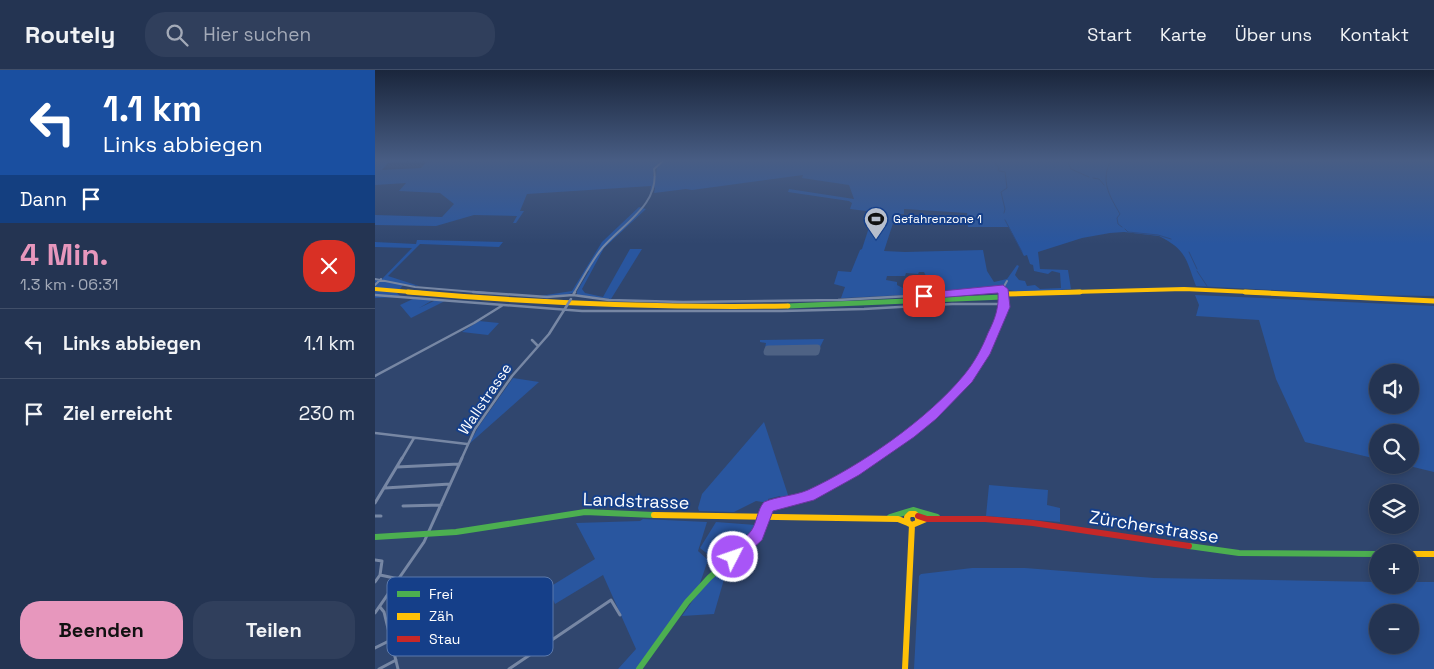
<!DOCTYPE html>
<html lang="de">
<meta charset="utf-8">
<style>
body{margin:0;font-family:"Space Grotesk",sans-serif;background:#303f5c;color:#f1f3f6;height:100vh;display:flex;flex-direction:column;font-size:19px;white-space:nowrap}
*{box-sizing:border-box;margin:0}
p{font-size:16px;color:#a3aab8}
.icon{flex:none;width:28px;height:28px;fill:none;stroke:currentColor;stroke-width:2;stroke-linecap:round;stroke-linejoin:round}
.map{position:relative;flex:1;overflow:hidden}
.details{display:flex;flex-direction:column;background:#243452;width:375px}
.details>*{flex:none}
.hud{background:#1a4fa0;color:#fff;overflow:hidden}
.fabs{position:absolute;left:994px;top:294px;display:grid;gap:10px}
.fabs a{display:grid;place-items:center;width:50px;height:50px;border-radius:50%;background:#243452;box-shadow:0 2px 8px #0003,0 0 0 1px #414f69;font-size:25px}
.pin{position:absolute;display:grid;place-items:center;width:42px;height:42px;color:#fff;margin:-21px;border-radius:10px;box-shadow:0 2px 8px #0006}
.me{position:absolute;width:55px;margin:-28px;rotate:49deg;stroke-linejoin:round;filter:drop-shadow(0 0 4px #0008)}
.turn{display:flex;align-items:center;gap:18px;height:105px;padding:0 20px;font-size:22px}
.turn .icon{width:65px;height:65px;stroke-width:2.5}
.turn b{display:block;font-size:35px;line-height:42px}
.then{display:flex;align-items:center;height:48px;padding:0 20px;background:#0003;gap:10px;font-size:19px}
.round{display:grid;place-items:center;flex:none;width:52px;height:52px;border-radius:20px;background:#303f5c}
.overview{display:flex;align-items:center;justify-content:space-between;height:85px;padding:0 20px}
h1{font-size:30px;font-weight:600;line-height:38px;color:#e797bd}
.cta{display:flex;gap:10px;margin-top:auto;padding:10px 20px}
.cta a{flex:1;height:58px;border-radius:20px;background:#e797bd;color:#111;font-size:20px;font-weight:600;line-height:58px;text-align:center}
.cta a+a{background:#303f5c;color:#f1f3f6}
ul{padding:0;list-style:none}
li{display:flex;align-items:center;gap:15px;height:70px;padding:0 20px;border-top:1px solid #414f69}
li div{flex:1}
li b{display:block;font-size:19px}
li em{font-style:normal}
header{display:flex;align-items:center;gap:30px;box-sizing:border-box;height:70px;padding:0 25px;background:#243452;border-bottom:1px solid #414f69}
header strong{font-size:24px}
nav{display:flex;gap:28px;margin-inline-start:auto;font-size:18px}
.search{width:350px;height:45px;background:#303f5c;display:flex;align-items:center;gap:12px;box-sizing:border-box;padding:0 18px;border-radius:20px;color:#a3aab8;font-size:19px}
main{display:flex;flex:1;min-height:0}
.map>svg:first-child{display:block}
.green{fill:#29569f;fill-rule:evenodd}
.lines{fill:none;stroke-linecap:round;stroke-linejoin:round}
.stream{stroke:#2d4b81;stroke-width:1}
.taxiway{stroke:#4e6284;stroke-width:7}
.street-far2{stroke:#7787a4;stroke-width:2}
.street-far1{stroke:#7787a4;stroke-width:2.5}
.street{stroke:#7787a4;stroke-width:3}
.fast-far1{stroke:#4caf50;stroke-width:5}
.fast{stroke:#4caf50;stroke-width:6}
.slow-far2{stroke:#ffc107;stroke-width:4}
.slow-far1{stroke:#ffc107;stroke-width:5}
.slow{stroke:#ffc107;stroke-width:6}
.jam{stroke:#c62828;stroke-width:6}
.street-bridge{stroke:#7787a4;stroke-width:2.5}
.fast-bridge{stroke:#4caf50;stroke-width:5}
.route{fill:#a855f7;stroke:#6d37a1}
.labels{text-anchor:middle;stroke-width:4;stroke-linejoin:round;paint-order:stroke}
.far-poi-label{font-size:12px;fill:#fff;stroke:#153f89;text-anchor:start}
.street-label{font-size:15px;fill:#fff;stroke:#153f89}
.near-street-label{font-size:18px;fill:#fff;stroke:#153f89}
.key{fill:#153f89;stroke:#5b79ac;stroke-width:1}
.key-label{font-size:14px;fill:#fff}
</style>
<header>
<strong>Routely</strong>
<div class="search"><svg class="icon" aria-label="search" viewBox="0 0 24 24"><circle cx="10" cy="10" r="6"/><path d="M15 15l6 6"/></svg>Hier suchen</div>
<nav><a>Start</a><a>Karte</a><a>Über uns</a><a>Kontakt</a></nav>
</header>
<main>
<section class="details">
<div class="hud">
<div class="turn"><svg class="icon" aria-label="left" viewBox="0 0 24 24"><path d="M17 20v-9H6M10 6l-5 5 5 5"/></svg><div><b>1.1 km</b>Links abbiegen</div></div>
<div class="then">Dann<svg class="icon" aria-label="arrive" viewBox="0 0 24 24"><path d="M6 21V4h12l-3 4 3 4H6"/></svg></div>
</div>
<div class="overview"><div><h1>4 Min.</h1><p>1.3 km · 06:31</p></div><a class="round" style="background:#d93025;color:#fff"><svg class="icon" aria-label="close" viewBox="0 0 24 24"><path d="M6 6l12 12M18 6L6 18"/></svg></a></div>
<ul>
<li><svg class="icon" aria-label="left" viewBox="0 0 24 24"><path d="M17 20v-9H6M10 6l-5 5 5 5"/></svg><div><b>Links abbiegen</b></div><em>1.1 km</em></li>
<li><svg class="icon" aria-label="arrive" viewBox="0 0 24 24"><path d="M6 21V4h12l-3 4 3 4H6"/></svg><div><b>Ziel erreicht</b></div><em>230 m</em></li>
</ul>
<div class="cta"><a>Beenden</a><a>Teilen</a></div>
</section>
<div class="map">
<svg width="1059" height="599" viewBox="0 0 1059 599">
<rect width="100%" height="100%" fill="#30466e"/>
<path class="green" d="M0 90 26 91 13 93 7 100 46 98 53 90H288L279 97 278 106H281L282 96 291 90H1059V226L993 225 821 216C811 190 812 180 784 166L749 162 735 163 707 168 663 182 665 199 693 200 696 219C677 220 642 226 626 217L608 221 469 228H466L470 217 459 214 463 201 476 202 485 180 487 179 499 142 475 139 477 133 474 131 413 122 414 119 479 129 474 115 427 108 428 105 317 120 311 119 279 123 280 118 278 117 275 124 276 116 152 124 145 141H149L141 153H138L142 146 99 145 61 156 0 155V145L67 147 79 134 65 123 24 121 31 113 0 115ZM529 139 592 143 593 157H634L649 186 652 185 655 194 658 195 659 201 673 204 677 201 685 203 686 218 665 219 660 215 652 216 650 211 644 210 640 205 644 196 642 195 632 209 619 212 612 201 608 180 530 182 509 181 521 144H529ZM544 202H549L551 206 561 207 559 216H554L552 219 528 218 522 215V212L511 210 512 206H530L531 203 543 204Z
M264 137 271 139 229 178 207 219 210 223 228 227 255 179H267L236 229 202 225V221L214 201 212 200 198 223 184 226H165L197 221 227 172Z
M42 170H46L128 172 124 177 45 174 13 206 44 216 28 215 22 223 26 227 0 228V209H7L37 178 0 177V172L41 174Z
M820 225 1059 236V402L1030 395H1035V362H1002V389L930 372 901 309 884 250 821 246 824 235ZM1002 302H1035V335H1002Z
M40 228 58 230 44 238 61 230 70 231 36 248 25 235Z
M104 251 124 253 113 265 87 262Z
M449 269 442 283 389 284 391 273 385 272V270Z
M138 308 164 312 94 374 104 356Z
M389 352 414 428 407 430 405 426 393 429 394 433 381 431 359 442 324 441 323 438 327 424Z
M614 415 673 420 672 435 685 438V452L611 446Z
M268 449 332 452 323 481 333 490 323 519 264 599H243L261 579 228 505 180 534 173 518 220 489 201 453 265 451Z
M341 452 381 455V459L342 495 335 486 325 478Z
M354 492 339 544 307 546 325 520Z
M597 498H650L779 508 1002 512V515H1035V512H1059V599H539L544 506 546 504ZM1002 542H1035V575H1002Z"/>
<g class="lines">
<path class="stream" d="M618 90 624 98 623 100
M692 90 696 99 714 107
M736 90C725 111 734 125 745 144L742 148 743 154 747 157
M624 101 630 102 632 118 626 122 630 139 629 143
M718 108 724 109 729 115
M630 150 647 182
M750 159 753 162 783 165 796 169
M814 182 822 199
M822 201 832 216"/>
<path class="taxiway" d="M442 278 441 282H392L393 279Z"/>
<path class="street-far2" d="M0 209 40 217 112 223
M0 215 6 209
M628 218 632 211
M199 223C208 208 217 190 228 177 249 153 285 134 279 99L289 90
M595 223 628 219"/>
<path class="street-far1" d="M98 222 172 227 198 225 234 230 308 232 463 230 606 222
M0 225 207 241H407L489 239 577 234H630
M198 225 200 222
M157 270 163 276
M0 306 99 253 128 235
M0 363 92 374
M26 390 39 368
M86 390 100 359 137 306 174 264 191 237
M494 390 534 363 556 345 579 323 603 295 624 252 629 237V226"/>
<path class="street" d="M22 397 84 394
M10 418 75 414
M0 433 27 388
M28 436 66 435
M0 446H6
M388 447C397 427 417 432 435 425 457 417 476 401 496 388
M0 490 7 491 5 505
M0 512 5 505 24 509
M5 537 9 542 23 599
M0 543 49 472 87 388
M0 578 16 570
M4 599 21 590
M134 599 236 530 245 545"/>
<path class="fast-far1" d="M413 236 628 227"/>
<path class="fast" d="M515 447 538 440 562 447
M0 467 81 462 210 442 279 445
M814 476 864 483 1002 484
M264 599 312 532 334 508 382 465 388 449"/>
<path class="slow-far2" d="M0 219 47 223
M660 223 809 219 896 223"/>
<path class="slow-far1" d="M33 222C159 233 286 238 413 236
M870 222 1059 231
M630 224 705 222"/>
<path class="slow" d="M279 445 523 449 533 453
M543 452V447L540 444H535L532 447 533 453 537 455 551 449
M1035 484H1059
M530 599 537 455"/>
<path class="jam" d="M543 446 552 449H610L658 453 814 476"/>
<path class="street-bridge" d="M191 237 196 229"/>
<path class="fast-bridge" d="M628 227H631"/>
</g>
<linearGradient id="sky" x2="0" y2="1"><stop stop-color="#1a263c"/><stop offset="0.52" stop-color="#485d84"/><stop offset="1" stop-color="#485d84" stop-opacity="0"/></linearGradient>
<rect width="1059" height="174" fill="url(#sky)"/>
<path class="route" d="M628 215 633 219 635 237 615 284 597 312 561 349 539 367 484 405 439 430 398 441 387 470 363 492 358 494 352 492 350 487C355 475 369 471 376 461 382 453 382 440 389 432 403 426 419 426 433 420 485 396 552 350 589 305 599 293 607 278 613 263 620 249 624 238 623 223L549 229 544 226 546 223Z"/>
<defs>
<g id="stadium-pin" transform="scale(1.25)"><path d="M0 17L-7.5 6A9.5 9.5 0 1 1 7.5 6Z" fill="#b7becc" stroke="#153f89"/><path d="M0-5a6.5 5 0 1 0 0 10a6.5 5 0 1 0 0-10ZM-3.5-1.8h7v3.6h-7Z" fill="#111"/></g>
</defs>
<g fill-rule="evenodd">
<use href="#stadium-pin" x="501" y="149"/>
</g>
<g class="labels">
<g class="far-poi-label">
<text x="518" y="153">Gefahrenzone 1</text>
</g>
<g class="street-label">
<text transform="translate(110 329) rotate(-56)" y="5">Wallstrasse</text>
</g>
<g class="near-street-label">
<text transform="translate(261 431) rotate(2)" y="6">Landstrasse</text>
<text transform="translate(779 457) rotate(9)" y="6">Zürcherstrasse</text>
</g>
</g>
<rect x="12" y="507" width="166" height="79" rx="8" class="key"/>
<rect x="22" y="521" width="23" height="6" fill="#4caf50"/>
<rect x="22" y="543" width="23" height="7" fill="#ffc107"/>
<rect x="22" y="566" width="23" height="6" fill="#c62828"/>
<g class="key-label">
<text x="54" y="529">Frei</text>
<text x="54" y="551">Zäh</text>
<text x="54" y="574">Stau</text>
</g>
</svg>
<div class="fabs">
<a><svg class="icon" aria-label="sound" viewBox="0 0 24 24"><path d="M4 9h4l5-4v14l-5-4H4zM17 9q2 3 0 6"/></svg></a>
<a><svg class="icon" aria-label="search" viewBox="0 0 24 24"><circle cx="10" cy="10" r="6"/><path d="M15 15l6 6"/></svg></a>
<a><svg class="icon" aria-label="layers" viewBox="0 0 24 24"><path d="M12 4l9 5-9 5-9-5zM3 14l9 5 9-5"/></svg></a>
<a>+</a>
<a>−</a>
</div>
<div class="pin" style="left:549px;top:226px;background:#d93025"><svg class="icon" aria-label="arrive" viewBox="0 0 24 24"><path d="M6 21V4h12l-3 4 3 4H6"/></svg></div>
<svg class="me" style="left:358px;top:487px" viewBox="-20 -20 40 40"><circle r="17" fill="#a855f7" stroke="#fff" stroke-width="3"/><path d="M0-11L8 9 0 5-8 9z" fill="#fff"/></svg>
</div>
</main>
